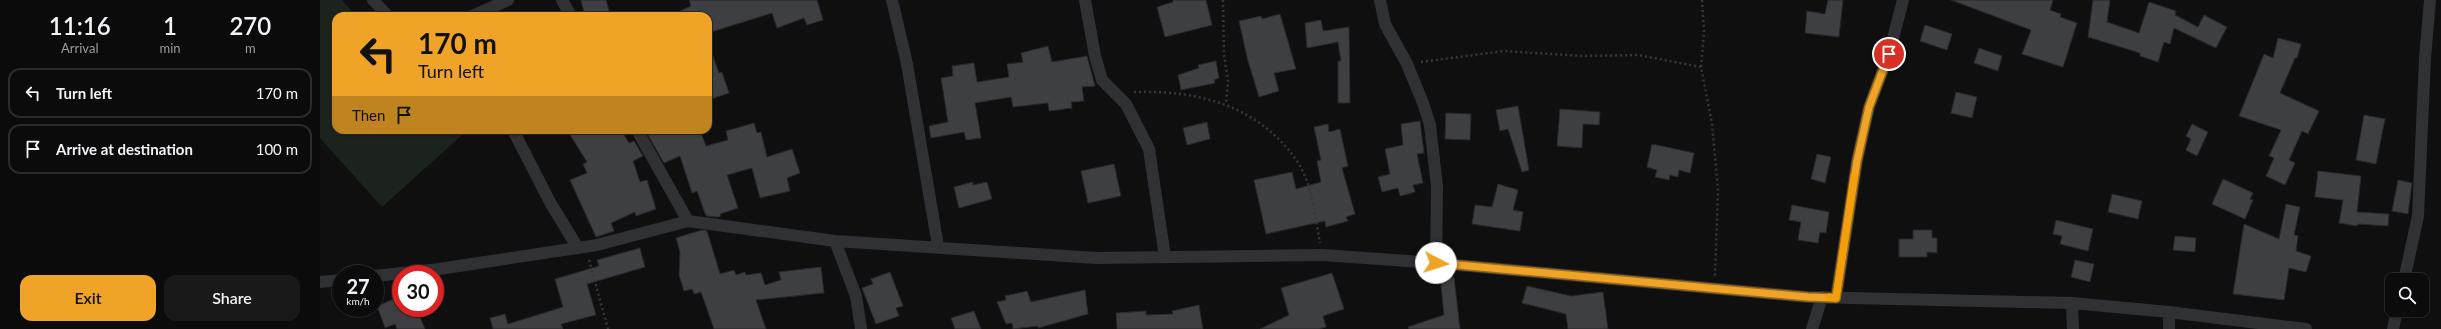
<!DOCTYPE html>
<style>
body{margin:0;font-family:Lato,sans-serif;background:#19191a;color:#f1f3f6;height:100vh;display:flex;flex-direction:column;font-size:15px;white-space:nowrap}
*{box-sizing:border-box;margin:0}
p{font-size:13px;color:#9a9b9d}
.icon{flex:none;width:22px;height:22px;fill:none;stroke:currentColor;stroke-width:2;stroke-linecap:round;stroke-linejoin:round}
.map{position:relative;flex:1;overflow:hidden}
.panel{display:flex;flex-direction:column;background:#0b0b0c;width:320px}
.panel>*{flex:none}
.guide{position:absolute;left:12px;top:12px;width:380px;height:122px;border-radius:12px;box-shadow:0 1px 3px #0004,0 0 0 1px #2b2b2d;background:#efa428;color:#111;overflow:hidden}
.buttons{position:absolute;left:2065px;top:273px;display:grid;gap:8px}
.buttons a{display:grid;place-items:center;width:44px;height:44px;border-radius:8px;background:#0b0b0c;box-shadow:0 1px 3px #0004,0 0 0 1px #2b2b2d;font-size:20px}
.speed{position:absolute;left:12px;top:265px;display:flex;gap:8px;font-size:20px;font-weight:700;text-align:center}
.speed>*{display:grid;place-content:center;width:52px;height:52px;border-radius:50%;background:#0b0b0c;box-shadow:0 1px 3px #0004,0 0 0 1px #2b2b2d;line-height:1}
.speed small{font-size:10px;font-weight:400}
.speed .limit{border:6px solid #d22;background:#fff;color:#111}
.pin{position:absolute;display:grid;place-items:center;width:34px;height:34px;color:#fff;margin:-17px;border:2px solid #fff;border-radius:50%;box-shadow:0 1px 4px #0007}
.me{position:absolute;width:44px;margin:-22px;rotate:95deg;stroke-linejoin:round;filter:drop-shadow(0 0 3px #0008)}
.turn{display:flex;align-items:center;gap:14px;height:84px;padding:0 20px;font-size:18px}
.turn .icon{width:52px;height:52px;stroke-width:2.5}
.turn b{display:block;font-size:28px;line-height:34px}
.then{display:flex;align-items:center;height:38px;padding:0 20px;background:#0003;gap:8px;font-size:15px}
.eta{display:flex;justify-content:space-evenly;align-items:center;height:68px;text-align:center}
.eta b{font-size:24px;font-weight:600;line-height:28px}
.cta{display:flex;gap:8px;margin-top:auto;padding:8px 20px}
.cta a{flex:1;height:46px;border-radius:12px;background:#efa428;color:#111;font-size:16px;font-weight:600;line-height:46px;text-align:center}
.cta a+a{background:#19191a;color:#f1f3f6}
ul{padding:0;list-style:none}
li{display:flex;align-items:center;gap:12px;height:50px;margin:0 8px 6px;padding:0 12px;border:2px solid #2b2b2d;border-radius:12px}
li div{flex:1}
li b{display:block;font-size:15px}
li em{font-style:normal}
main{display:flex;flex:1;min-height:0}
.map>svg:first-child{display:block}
.green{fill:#1b231c}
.building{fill:#3e3f43;stroke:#29292c}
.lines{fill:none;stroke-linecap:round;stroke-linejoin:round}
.path{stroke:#36383c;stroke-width:2.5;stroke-dasharray:2 3;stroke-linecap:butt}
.street{stroke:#303135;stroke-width:12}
.route-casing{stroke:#9b6b1a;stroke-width:10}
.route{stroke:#efa428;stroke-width:7}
.slow{stroke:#f59e0b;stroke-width:7}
</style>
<main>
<section class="panel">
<div class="eta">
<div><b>11:16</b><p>Arrival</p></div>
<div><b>1</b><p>min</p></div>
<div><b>270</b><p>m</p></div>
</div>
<ul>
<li><svg class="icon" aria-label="left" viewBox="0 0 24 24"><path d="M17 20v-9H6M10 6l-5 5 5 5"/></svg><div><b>Turn left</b></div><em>170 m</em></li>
<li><svg class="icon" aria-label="arrive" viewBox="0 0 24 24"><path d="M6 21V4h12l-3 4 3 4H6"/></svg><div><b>Arrive at destination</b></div><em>100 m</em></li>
</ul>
<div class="cta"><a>Exit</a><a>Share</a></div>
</section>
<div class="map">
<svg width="2121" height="329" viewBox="0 0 2121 329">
<rect width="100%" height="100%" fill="#0f0f10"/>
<path class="green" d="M0 0H22L36 16H16V130H138L142 135 62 207 0 138Z"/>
<path class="building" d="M261 0H286L290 14 265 16Z
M369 0H497L503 20 487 25 484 18 457 28 452 13 388 33V16H349L371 6Z
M853 0H886L892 25 845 37 837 7 853 2Z
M1508 0H1523L1519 37 1485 33 1487 11 1505 14Z
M1631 0H1733L1730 10 1741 14 1740 17 1757 23 1743 67 1702 54 1711 30Z
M1773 0H1790L1787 22 1819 33 1829 2 1856 11 1855 15 1878 27 1884 15 1907 27 1896 48 1854 28 1850 44 1844 42 1838 62 1820 56V53L1768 37Z
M960 14 976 69 954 73 959 91 939 97 928 61 919 21 941 16 942 19Z
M1001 20 1003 31 1029 27 1030 103H1018V61H1021L1018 42 987 48 985 23Z
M1605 25 1632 34 1627 50 1600 41Z
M1958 38 1981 44 1977 58H1975L1960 93 1999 111 1988 134 1982 131 1969 160 1975 163 1965 185 1946 176 1954 158 1949 156 1961 130 1919 116 1944 54 1953 58Z
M728 46 732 62 767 56 775 86 762 87 764 101 751 102 752 108 729 111 728 103 693 107 691 97 655 103 661 138 646 140 644 132 611 138 609 126 628 122 621 78 633 76 632 66 654 63 657 82 689 77 687 64 703 62 701 53Z
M388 48H390L399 73 402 72 409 93 388 100Z
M1659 48 1682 56 1678 71 1654 63Z
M896 61 899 78 894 80 895 83 861 90 858 75 879 68 878 65Z
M1636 92 1657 97 1652 118 1631 113Z
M1198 106 1209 170 1202 172 1188 129 1180 131 1176 110Z
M1240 109 1280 112 1279 125 1263 124 1262 148 1237 146Z
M1126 113 1151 114 1150 140 1125 139Z
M2044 115 2065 119 2056 164 2036 160Z
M1100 121 1104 153 1097 154 1103 183 1093 185 1095 192 1080 196 1078 188 1062 192 1058 177 1070 174 1065 149 1083 145 1081 124Z
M887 122 890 139 867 145 863 128Z
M434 123 437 133 441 132 447 157 472 149 480 173 467 178 470 191 440 198 432 168 407 175 418 208 400 214 401 216 398 217 386 216 377 191 372 193 360 156 344 163 328 135 339 130H380L386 146 408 140 406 131Z
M1008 124 1009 132 1020 129 1028 166 1022 168 1035 214 1026 217 1028 221 1006 227 1005 221 946 234 934 180 972 172 976 189 1001 182 997 161 1001 160 994 127Z
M1872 124 1888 132 1877 156 1866 150 1871 139 1866 136Z
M247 130H301L309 143 314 141 323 156 313 161 320 182 327 180 336 209 316 216 315 212 291 223 294 231 276 237 250 180 267 173 263 164 267 162Z
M1332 144 1374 153 1370 173 1359 170 1358 177 1350 175 1349 180 1335 177 1337 170 1327 167Z
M1497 154 1511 157 1505 183 1491 179Z
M794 164 801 196 768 203 761 171Z
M1998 171 2041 176 2037 212 2069 214 2068 226 2038 224 2037 226 2019 223 2023 200 1995 197Z
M1903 179 1933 193 1930 199 1933 200 1925 219 1892 204Z
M2078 180 2092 183 2088 214 2072 211Z
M653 182V185L667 182 672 199 639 208 634 187Z
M1178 184 1198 190 1193 210 1203 212 1200 231 1152 224 1155 205 1172 207Z
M1792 194 1822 201 1818 219 1788 212Z
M1966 204 1980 207 1974 235 1978 236 1976 251 1991 256 1986 272 1969 268 1964 300 1913 294 1924 224 1959 239Z
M1472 205 1509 212 1506 233 1500 232 1498 243 1478 240 1481 222 1469 220Z
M1736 220 1773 229 1768 251 1740 244 1742 236 1733 234Z
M382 230 387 231 400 274 414 270 416 275 425 272 426 275 441 273 445 285 461 280 459 272 501 267 504 293 436 300 446 329H394L381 292 374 294 372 289 364 291 359 275 360 252 356 238Z
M1593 230H1612V238H1617V253L1607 252V257H1579V239H1593Z
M1855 236 1876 238 1875 252 1853 250Z
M320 248 325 267 267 284 276 315 241 324 243 329H173L170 318 185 314 188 324 243 307 235 279 279 266 277 260Z
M1755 260 1774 264 1770 282 1751 277Z
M570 272 583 306 576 308 579 316 556 324 542 288 553 284 551 279Z
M1012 273 1024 309 1003 316 1006 327 999 329H940L969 315 961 288Z
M1122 276 1134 277 1140 329H1089L1088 327 1124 315 1121 286Z
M1207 286 1251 296 1283 292 1288 329H1248L1246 314 1202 303Z
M765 290 768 314 718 328V326L693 329 692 323 686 324 677 302 686 300 685 296 707 291 711 302Z
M81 296V308H96L105 329H77L75 324 65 328 57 306Z
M879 305 883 329H797L796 313 826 311V315L853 314 852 311Z
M654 311 661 329H635L631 318Z"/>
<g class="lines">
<path class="path" d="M903 0 904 55 908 81 906 104
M1382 0 1384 31 1381 67 1392 124 1398 190 1395 276
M1101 62 1184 51 1262 56 1318 55 1381 67
M814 92C878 90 938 105 977 161 992 183 995 217 1000 243
M269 260 288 329"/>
<path class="street" d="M53 0 68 16
M242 0 251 16
M572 0 587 64 618 246
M765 0 775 56 782 80 806 104 829 149 845 257
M1060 0 1065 24 1087 64 1103 103 1110 125 1117 187 1116 263
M152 16 188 0
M193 130 231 204 258 248
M317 130 368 221
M515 241 536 296 541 329
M55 276 119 269 277 245 368 221 515 241 776 258 1003 255 1116 263 1488 297 1752 303 1849 312 1986 329
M2084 280 2098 216 2105 58 2110 0
M0 282 21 280
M1516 298 1537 161 1549 107 1569 54 1583 0
M1752 303 1753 329
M1492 329 1502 297
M1849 329V312
M2073 329 2077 310"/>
</g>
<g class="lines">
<g class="route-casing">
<path id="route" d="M1116 263 1488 297 1516 298 1537 161 1549 107 1569 54"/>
</g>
<use href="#route" class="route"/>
<path class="slow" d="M1509 297 1516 298 1534 176"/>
</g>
</svg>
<div class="buttons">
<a><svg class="icon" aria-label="search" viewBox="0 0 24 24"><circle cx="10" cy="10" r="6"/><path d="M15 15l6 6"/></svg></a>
</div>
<div class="speed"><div>27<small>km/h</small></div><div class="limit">30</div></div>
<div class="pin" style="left:1569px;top:54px;background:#d93025"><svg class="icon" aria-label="arrive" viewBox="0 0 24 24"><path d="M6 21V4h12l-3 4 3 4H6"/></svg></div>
<svg class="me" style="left:1116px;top:263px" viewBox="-20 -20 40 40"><circle r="19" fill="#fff"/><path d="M0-13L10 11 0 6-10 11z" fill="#efa428"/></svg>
<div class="guide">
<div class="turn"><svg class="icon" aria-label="left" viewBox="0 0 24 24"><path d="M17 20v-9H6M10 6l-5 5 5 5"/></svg><div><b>170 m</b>Turn left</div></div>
<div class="then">Then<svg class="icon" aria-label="arrive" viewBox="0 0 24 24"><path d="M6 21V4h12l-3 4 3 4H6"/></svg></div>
</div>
</div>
</main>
